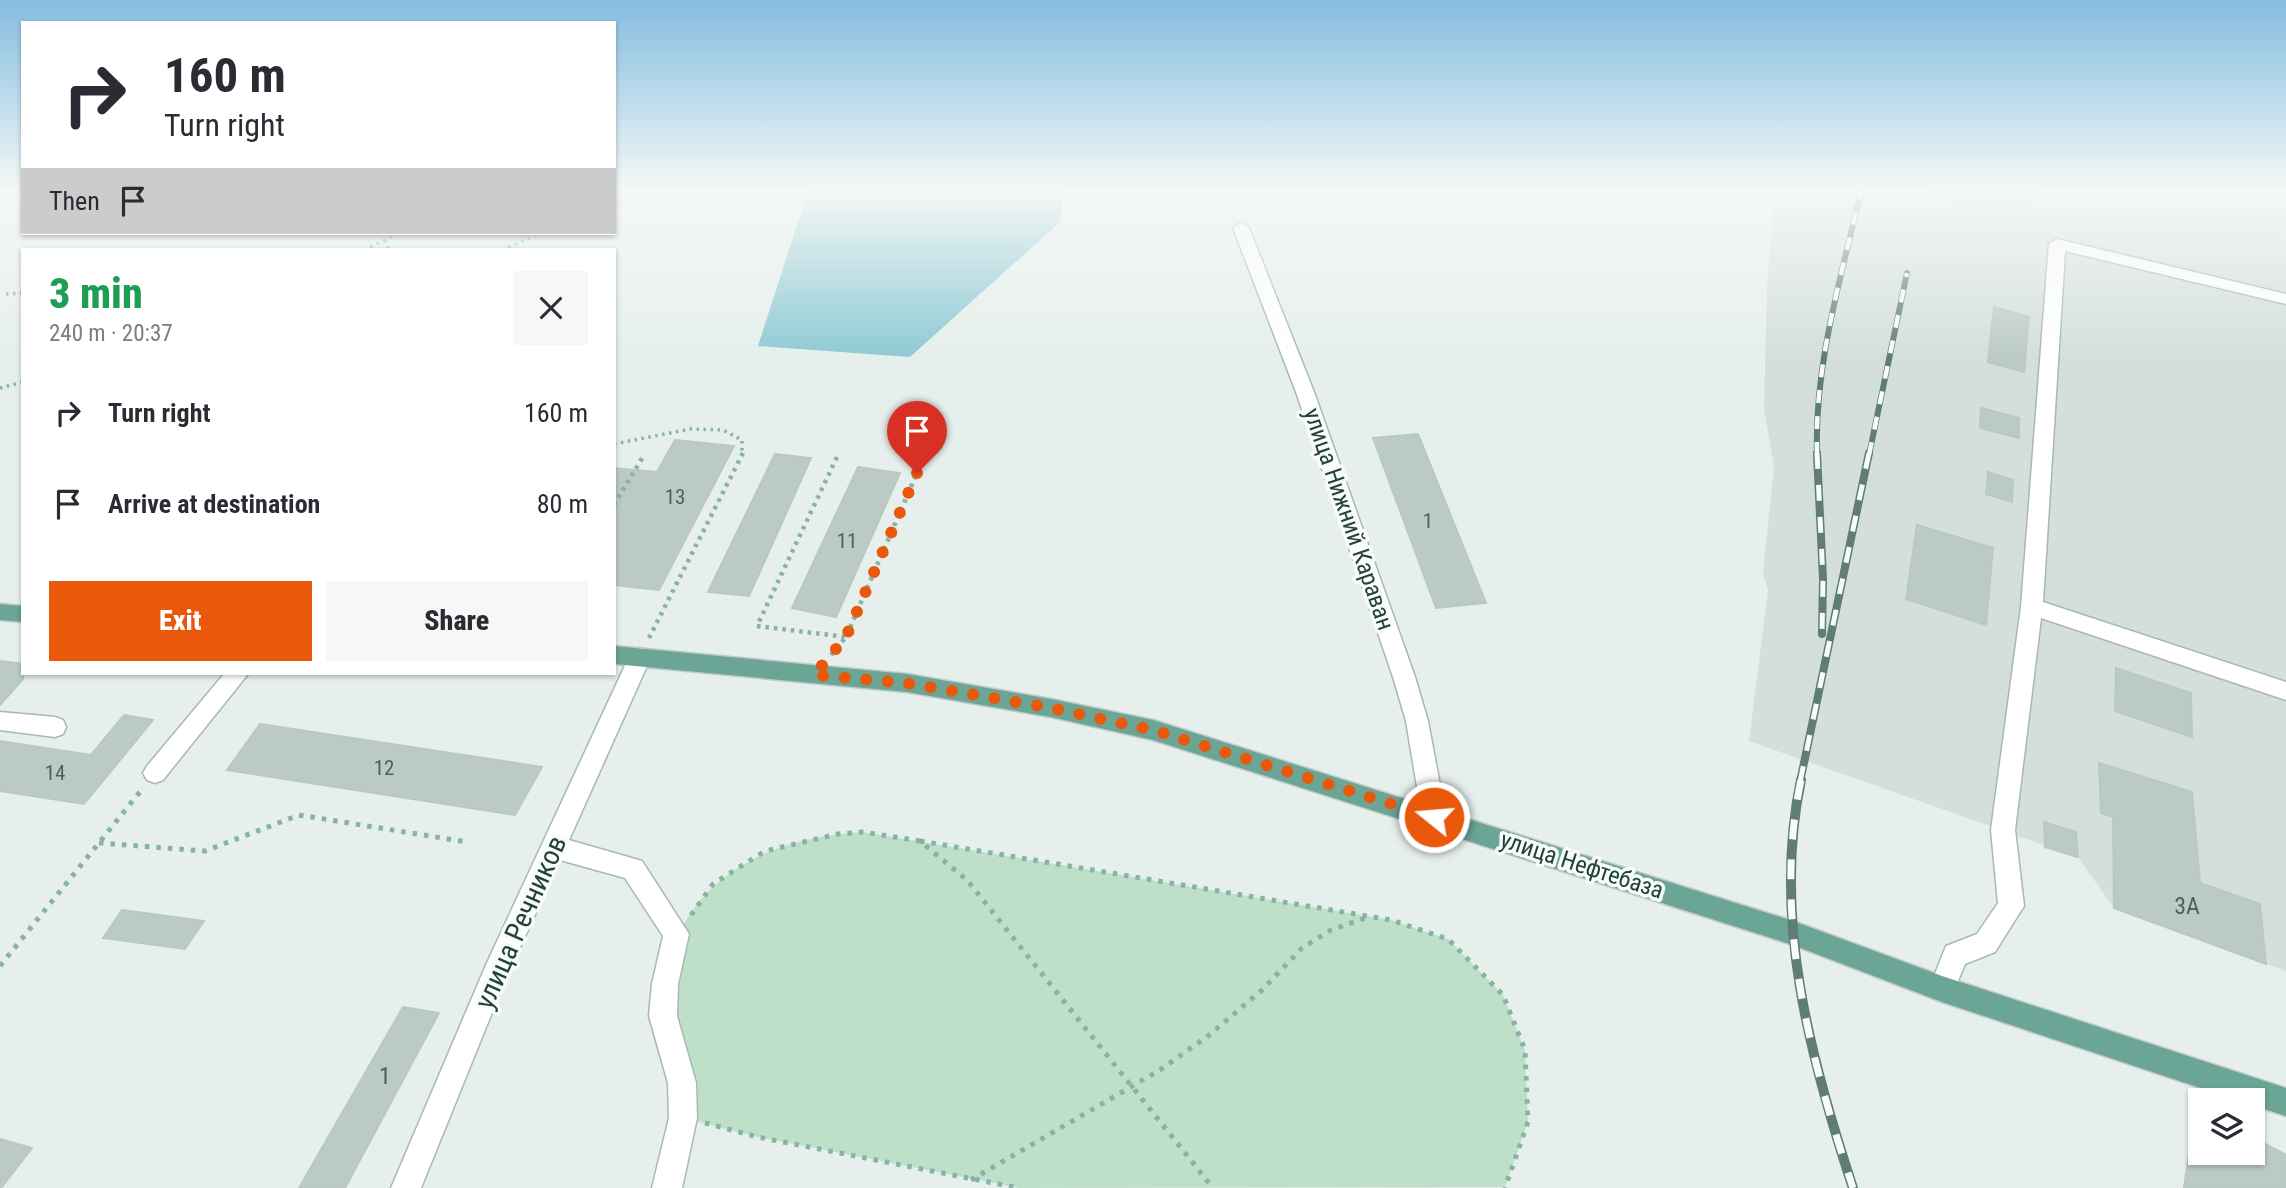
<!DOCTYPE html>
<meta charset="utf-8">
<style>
body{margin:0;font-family:"Roboto Condensed",sans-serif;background:#f7f7f7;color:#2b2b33;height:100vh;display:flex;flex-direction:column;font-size:26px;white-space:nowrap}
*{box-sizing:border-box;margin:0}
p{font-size:23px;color:#7c7c81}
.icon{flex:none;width:38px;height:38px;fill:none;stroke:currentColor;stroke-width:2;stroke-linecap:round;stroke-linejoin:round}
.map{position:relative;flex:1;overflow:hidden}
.details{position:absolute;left:21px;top:248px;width:595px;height:427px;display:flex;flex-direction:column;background:#fff;border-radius:0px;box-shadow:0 2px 5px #0004}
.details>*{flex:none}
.banner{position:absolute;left:21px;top:21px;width:595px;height:214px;border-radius:0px;box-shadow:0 2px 5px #0004;background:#fff;color:#2b2b33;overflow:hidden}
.fabs{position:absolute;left:2188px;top:1088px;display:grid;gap:14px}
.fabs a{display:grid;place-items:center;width:77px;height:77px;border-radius:0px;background:#fff;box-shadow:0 2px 5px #0004;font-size:35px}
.pin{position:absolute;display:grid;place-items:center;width:60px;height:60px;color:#fff;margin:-72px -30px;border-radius:50% 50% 50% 0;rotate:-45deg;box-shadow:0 0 7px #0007}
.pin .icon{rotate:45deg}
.me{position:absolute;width:77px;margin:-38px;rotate:287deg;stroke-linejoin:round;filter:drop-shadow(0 0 5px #0008)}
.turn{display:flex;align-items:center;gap:24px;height:147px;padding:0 28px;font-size:32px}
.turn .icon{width:91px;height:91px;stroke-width:2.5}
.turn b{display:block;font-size:49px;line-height:60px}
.then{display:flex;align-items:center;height:66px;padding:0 28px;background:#0003;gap:14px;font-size:26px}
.round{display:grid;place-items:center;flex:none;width:74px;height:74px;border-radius:0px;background:#f7f7f7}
.headline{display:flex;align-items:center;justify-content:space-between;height:119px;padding:0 28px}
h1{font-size:42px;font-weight:800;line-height:52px;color:#1e9e55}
.button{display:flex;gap:14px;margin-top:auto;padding:14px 28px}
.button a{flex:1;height:80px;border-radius:0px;background:#ea580c;color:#fff;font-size:28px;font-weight:800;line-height:80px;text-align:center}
.button a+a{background:#f7f7f7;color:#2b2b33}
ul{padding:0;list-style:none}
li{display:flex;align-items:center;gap:21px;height:91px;padding:0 28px}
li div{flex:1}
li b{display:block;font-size:26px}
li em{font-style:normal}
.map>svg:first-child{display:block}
.built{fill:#d4dfda}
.green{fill:#bfe0c8}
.water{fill:#8ec9d4}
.building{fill:#bbcac4;stroke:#b8c9c2;stroke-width:2}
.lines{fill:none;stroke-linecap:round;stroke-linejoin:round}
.minor-casing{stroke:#a8b8b2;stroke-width:3}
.major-casing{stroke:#c2cac8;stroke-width:3}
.path-far2{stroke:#86b3a5;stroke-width:3.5;stroke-dasharray:2.5 4.5;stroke-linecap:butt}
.path-far1{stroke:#86b3a5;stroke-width:4.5;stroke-dasharray:3.5 5;stroke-linecap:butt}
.path{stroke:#86b3a5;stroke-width:5;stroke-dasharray:4.5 7;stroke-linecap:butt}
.minor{fill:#fff;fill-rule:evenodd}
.major{fill:#6aa596;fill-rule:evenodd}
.rail-far2-casing{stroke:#5f7d75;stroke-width:6}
.rail-far1-casing{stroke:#5f7d75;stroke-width:8}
.rail-casing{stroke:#5f7d75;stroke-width:10}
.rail-far2{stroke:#f7fbf9;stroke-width:4.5;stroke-dasharray:13;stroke-linecap:butt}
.rail-far1{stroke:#f7fbf9;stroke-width:5;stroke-dasharray:16;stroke-linecap:butt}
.rail{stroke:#f7fbf9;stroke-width:7;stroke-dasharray:20;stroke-linecap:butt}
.route{stroke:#ea580c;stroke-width:12;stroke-dasharray:0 21.6}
.labels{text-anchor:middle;stroke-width:7;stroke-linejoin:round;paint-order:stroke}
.number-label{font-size:21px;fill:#4a645c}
.street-label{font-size:24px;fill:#24423a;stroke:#f7fbf9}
.near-number-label{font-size:24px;fill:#4a645c}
.near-street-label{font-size:28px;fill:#24423a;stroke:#f7fbf9}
</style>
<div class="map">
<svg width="2286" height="1188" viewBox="0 0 2286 1188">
<rect width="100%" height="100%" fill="#e6efeb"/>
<path class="built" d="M1775 191H2286V971L2114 908 2078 857 1749 741 1768 590 1763 573 1774 466 1764 409 1767 288Z"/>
<path class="green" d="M1928 191H2041C2015 228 1960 210 1928 191Z
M863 832 1391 920 1448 939 1503 995 1525 1050 1528 1122 1505 1187 1019 1188 758 1137 683 1118C679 1086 675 1055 670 1023 668 1010 663 994 665 981 680 879 769 837 863 832Z"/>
<path class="water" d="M808 191H1065L1059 223 910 357 758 346Z"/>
<path class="building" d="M1994 307 2029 317 2024 372 1988 362Z
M1981 408 2019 418V438L1980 428Z
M1418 434 1486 603 1436 608 1373 438Z
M675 440 734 446 659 590 614 585V468L657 472Z
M775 454 811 458 749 596 708 592Z
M858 467 900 473 836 617 792 608Z
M1988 472 2013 480 2012 502 1986 494Z
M1917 525 1993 548 1986 625 1906 599Z
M0 661 23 664V679L0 705Z
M2116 668 2191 693 2192 737 2115 711Z
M124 715 153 720 84 804 0 791V741L91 755Z
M260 724 542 767 515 815 227 770Z
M2099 763 2192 792 2200 883 2260 904 2266 964 2114 908 2113 817 2101 813Z
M2044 822 2076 832 2078 857 2045 847Z
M122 910 204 921 185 949 103 938Z
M403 1007 439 1013 345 1188H299Z
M2252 1137 2286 1155V1188H2184L2189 1153H2252Z
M0 1139 32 1148 1 1188H0Z"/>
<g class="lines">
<g class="minor-casing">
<path id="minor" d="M1241 223 1249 228 1314 392 1415 677 1428 721 1446 817 1443 825 1434 828 1425 825 1422 817 1406 721 1393 677 1296 392 1233 228Z
M2057 239 2286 294V304L2065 251 2043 602 2286 682V700L2041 618 2015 830 2024 906 1995 952 1965 964 1951 998 1942 1002 1933 998 1929 989 1946 946 1977 934 1998 903 1991 830 2021 607 2049 244Z
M640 648 648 651 651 657 569 840 642 861 689 934 678 984 677 1016 696 1083 697 1118 682 1188H652L669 1118 668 1083 649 1016 652 984 663 936 625 878 560 860 506 978 421 1188H391L486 965 629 657 632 651Z
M224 674H248L163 780 155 783 147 780 143 773 147 766Z
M0 712 55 717 63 720 66 727 63 734 55 737 0 730Z"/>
</g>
<g class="major-casing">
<path id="major" d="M0 604 23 606V622L0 620Z
M614 646 907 674 1051 699 1153 720 1793 921 1942 976 2286 1088V1116L2252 1105V1101H2240L1942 1002 1793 945 1153 740 1051 717 907 692 614 664Z"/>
</g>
<path class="path-far2" d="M614 207 652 196 656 191
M385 240 389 250
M364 250 399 233
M502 250 541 233
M6 294 23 293
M0 388 23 382
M614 444 690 429 723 430 742 440V455"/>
<path class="path-far1" d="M837 457 757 626 846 637
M614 505 644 455
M649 638 743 453
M831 655 846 637 917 473"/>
<path class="path" d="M920 841 1391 920 1448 939 1503 995 1525 1050 1528 1122 1505 1188
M99 843 205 851 299 815 467 842
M691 915 713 884 765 851 838 834 863 832 920 841 967 880 1213 1188
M0 966 143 788
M705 1123 758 1137 1019 1188
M971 1180 1160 1070 1208 1036 1261 991 1302 948 1331 930 1368 917"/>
<use href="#minor" class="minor"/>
<use href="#major" class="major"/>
<g class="rail-far2-casing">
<path id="rail-far2" d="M1817 455C1814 365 1841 278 1861 191
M1869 455 1907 273"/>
</g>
<g class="rail-far1-casing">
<path id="rail-far1" d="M1817 453 1823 579 1822 634
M1800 782 1869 453"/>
</g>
<g class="rail-casing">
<path id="rail" d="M1801 780C1772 917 1810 1058 1853 1188"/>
</g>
<use href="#rail-far2" class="rail-far2"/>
<use href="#rail-far1" class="rail-far1"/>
<use href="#rail" class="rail"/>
</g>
<linearGradient id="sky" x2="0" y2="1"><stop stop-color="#84bce0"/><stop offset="0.53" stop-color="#f4f8f6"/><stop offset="1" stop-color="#f4f8f6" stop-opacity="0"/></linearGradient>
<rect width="2286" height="358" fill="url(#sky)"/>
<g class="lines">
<path class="route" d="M917 473 846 637 814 675 906 683 1051 708 1153 730 1434 817"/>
</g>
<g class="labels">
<g class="number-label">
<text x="675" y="504">13</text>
<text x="1428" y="528">1</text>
<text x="847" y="548">11</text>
<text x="384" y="775">12</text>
<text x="55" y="780">14</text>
</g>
<g class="street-label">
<text transform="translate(1349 519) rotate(71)" y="8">улица Нижний Караван</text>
<text transform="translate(1582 865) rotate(18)" y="8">улица Нефтебаза</text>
</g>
<g class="near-number-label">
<text x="2187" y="914">3А</text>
<text x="385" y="1084">1</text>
</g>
<g class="near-street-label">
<text transform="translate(520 922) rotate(-66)" y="10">улица Речников</text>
</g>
</g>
</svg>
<div class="fabs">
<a><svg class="icon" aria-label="layers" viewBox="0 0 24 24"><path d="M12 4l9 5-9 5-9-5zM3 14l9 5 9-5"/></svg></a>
</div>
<div class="pin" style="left:917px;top:473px;background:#d93025"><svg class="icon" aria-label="arrive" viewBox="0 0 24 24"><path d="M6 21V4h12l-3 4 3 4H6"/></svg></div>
<svg class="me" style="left:1434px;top:817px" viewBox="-20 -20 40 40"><circle r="17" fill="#ea580c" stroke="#fff" stroke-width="3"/><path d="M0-11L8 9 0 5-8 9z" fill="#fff"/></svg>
<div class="banner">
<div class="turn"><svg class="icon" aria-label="right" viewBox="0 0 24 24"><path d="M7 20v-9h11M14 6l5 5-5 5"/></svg><div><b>160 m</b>Turn right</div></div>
<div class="then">Then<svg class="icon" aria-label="arrive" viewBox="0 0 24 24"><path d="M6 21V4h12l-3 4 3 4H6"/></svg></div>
</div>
<section class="details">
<div class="headline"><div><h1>3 min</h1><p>240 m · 20:37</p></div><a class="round"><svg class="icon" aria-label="close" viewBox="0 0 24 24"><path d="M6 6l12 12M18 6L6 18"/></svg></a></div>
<ul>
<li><svg class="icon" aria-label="right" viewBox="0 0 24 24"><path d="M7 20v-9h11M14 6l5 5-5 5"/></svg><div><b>Turn right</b></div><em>160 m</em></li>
<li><svg class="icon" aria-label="arrive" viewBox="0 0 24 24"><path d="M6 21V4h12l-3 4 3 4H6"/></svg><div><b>Arrive at destination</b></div><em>80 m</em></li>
</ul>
<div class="button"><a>Exit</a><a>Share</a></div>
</section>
</div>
